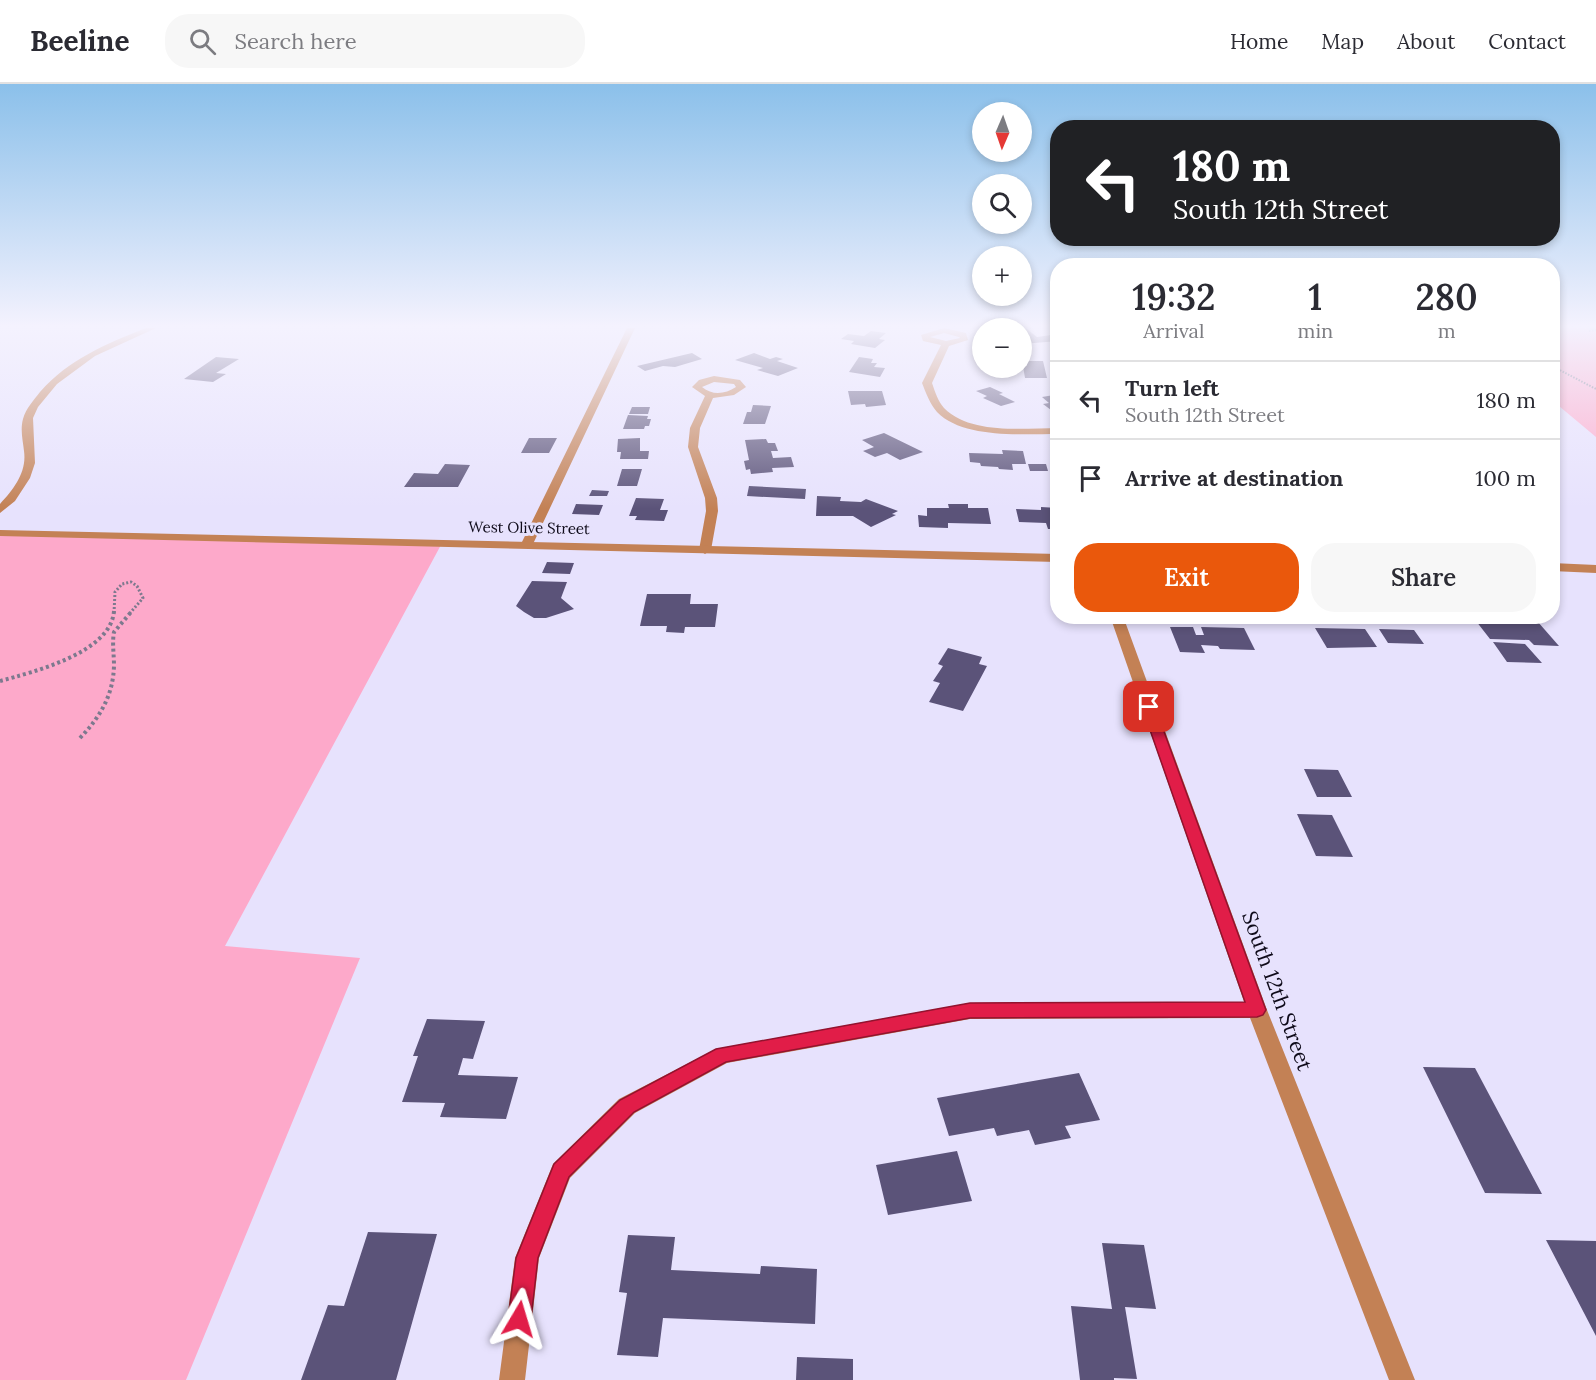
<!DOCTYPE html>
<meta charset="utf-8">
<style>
body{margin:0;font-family:Lora,serif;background:#f7f7f7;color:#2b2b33;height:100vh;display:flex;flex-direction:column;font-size:22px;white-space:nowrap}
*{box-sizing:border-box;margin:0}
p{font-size:20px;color:#7c7c81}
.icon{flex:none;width:33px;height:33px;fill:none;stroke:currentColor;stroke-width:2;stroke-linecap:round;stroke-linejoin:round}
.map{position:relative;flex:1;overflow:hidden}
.details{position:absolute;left:1050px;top:174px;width:510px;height:366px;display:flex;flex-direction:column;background:#fff;border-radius:24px;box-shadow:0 3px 9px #0003}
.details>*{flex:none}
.guide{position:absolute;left:1050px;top:36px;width:510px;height:126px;border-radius:24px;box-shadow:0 3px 9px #0003;background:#202124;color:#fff;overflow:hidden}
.needle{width:39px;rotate:182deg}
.tools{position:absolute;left:972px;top:18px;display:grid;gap:12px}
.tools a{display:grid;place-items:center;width:60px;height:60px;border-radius:50%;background:#fff;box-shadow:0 3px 9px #0003;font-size:30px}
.pin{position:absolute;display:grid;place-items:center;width:51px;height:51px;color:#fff;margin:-26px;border-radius:12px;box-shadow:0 3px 9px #0006}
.me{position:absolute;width:66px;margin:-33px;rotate:7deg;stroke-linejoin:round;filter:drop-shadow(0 0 4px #0008)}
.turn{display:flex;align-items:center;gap:21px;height:126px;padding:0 24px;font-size:27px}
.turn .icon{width:78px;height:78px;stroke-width:2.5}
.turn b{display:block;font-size:42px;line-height:51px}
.eta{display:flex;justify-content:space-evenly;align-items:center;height:102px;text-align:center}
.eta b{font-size:36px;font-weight:600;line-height:42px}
.action{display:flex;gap:12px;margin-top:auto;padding:12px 24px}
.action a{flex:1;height:69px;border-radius:24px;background:#ea580c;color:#fff;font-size:24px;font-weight:600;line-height:69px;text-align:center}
.action a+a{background:#f7f7f7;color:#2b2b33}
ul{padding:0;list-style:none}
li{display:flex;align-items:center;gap:18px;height:78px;padding:0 24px;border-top:2px solid #e1e1e2}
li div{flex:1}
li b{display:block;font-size:22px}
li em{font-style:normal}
header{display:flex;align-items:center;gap:36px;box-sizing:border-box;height:84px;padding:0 30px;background:#fff;border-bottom:2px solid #e1e1e2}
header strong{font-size:28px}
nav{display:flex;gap:33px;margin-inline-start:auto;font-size:21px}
.search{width:420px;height:54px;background:#f7f7f7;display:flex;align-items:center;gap:15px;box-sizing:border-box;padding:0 21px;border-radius:24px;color:#7c7c81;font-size:22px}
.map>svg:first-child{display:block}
.green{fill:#fda9ca}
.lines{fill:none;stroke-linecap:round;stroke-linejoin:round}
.stream{stroke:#a0d1ed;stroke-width:4.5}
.building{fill:#5b5379}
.path-far2{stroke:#7d798e;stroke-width:2;stroke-dasharray:1.5 1.5;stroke-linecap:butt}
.path-far1{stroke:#7d798e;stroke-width:3;stroke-dasharray:2 2;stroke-linecap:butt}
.path{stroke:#7d798e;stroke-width:4;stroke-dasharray:3 3;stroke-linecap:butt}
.minor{fill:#c38155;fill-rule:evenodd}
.tertiary{fill:#c38155;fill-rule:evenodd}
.route{fill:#e11d48;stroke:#92132f;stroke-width:1.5}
.labels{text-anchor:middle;stroke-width:6;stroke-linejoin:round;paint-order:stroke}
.far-street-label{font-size:15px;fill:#0f0b1a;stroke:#e7e2fd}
.near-street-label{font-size:21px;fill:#0f0b1a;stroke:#e7e2fd}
</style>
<header>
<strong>Beeline</strong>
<div class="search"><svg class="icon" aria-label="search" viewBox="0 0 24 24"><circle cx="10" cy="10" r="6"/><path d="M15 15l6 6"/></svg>Search here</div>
<nav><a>Home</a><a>Map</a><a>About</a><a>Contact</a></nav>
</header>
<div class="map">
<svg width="1596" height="1296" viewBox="0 0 1596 1296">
<rect width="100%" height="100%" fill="#e7e2fd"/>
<path class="green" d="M1552 244H1596V353L1553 317Z
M0 449 442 459 225 862 360 874 186 1296H0Z"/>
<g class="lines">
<path class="stream" d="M1591 244 1596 245"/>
</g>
<path class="building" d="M1027 245 1037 253 1051 251 1058 257 1022 260V246Z
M871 247 886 249 879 255 885 256 875 264 851 260 854 257 841 255 848 250 864 252Z
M692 269 702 275 675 283 663 282 645 287 637 282Z
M754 269 770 275 776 273 783 275 777 277 798 284 778 292 757 286 763 284 735 276Z
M216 273 239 275 216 289 226 290 213 298 184 295Z
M859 273 873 275 871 279H877L874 283 885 284 880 293 849 288Z
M1026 277H1043L1047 294H1025L1023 282H1027Z
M990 303 1003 309 999 310 1015 318 1001 322 983 314 987 312 976 307Z
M848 307H882L886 321 866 323 865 320 851 321Z
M1054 311 1058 314V325L1051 326 1043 320 1049 319 1042 313Z
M753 321 771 322 765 340H743L747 328H751Z
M632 323H650L648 330H629Z
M628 331 648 332 647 335H651L649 342H645L644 345H623Z
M884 349 923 368 900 376 887 369 875 373 863 367 874 363 862 356Z
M529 354H557L549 369H521Z
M640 354V367H649L648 375H620L621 368H617L618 355Z
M766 355 768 359H775L778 367H771L773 374 791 373 794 383 772 384 773 388 751 390 750 385 746 386 744 377 749 376 745 356Z
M1002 366 1023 367 1026 380H1012L1013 386 999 385 998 383 981 382 980 379 970 378 969 369 1003 370Z
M445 380 470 381 458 403H404L414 389 438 390Z
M1028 380H1046L1048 387H1030Z
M622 385H642L637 402H617Z
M749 402 806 405 805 415 747 412Z
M592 406 609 407 607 412H589Z
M817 412 841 413 840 417 861 418 866 415 898 427 892 430 896 431 871 443 853 432H816Z
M636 414 664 415 660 426H668L664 437 635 436 637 432H629Z
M576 420 603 421 599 431 572 430Z
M948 420H968V424H988L991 440 948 439V444L919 443 918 431 927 432V424H949Z
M1041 423 1058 424V445H1048L1046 439 1019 438 1016 425 1041 426Z
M547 478 574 479 570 490 542 489Z
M532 497 567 498 561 514 574 525 546 534H534L524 528 516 522Z
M647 510H691L690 520H718L715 543H685L684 549 666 548 667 542H640Z
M1476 537 1538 538 1559 562 1534 561 1529 556 1490 555Z
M1170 543H1193L1196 551H1204L1201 543 1244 544 1255 566 1220 565 1218 562 1201 561 1205 569 1180 568Z
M1315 544 1365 545 1377 563 1327 564Z
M1379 545 1414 546 1424 560 1388 559Z
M1493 558 1525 560 1542 579 1507 578Z
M948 564 982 573 979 580 987 582 963 627 929 618 940 599 933 597 943 582 938 580Z
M1304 685 1338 686 1352 713H1317Z
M1297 730 1332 731 1353 773 1316 772Z
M427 935 485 937 473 975 463 974 458 991 518 993 506 1035 440 1033 445 1019 402 1018 418 972H413Z
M1423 983 1475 984 1542 1110 1485 1109Z
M1079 989 1100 1036 1065 1042 1071 1054 1035 1061 1029 1046 997 1052 994 1044 949 1052 937 1014Z
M957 1067 972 1117 888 1131 876 1081Z
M368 1148 437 1150 396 1296H301L328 1221 344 1222Z
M628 1151 675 1153 671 1186 760 1190 761 1182 817 1185 815 1240 663 1234 658 1273 617 1271 627 1209 619 1208Z
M1546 1156 1596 1157V1252Z
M1102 1159 1144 1161 1156 1225 1125 1223 1137 1295 1114 1294V1296H1080L1071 1222 1112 1225Z
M797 1273 853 1275V1296H796Z"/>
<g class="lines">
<path class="path-far2" d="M1589 247 1596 246
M1552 282 1596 305"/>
<path class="path-far1" d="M114 529 115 508 122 500 131 498 137 502 143 514 130 529"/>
<path class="path" d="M0 597C33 588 111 569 114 527
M80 654C100 633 113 612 114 582 114 570 112 559 114 548L132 527"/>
<path class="minor" d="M146 244H156L95 272 57 300 38 323 33 334 35 379 30 394 15 417 0 429V420C14 405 27 388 24 367 23 357 20 346 23 335 26 324 34 316 40 308 69 275 106 260 146 244Z
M627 244H635L533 460 531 463H523L521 460Z
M944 244 966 249 968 256 949 262 932 299C935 308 938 317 944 324 971 351 1023 344 1058 344V350C1023 350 963 355 937 328 930 320 926 309 922 299L941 261 923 257 921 251ZM944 249 959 253 960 254 946 257 930 253Z
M714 292 740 296 746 303 734 311 713 314 700 344 698 363 717 414 718 427 711 466 705 470 699 466 706 427 705 414 688 363 690 344 705 312 692 303 699 296ZM714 298 734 300 736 303C725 310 713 312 702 303Z
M1257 918 1264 920 1267 926 1264 932 1257 934 970 935 727 979 635 1029 570 1094 539 1174 525 1296H499L515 1174 553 1080 619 1015 716 965 970 919Z"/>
<path class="tertiary" d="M0 446 1058 470V478L0 452Z
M1552 479 1596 481V489L1552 487Z
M1110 532H1123L1267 926 1415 1296H1389L1247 926Z"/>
</g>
<linearGradient id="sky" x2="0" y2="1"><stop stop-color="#8bc0ea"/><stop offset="0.57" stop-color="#f4f2fe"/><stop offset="1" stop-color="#f4f2fe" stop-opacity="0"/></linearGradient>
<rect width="1596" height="425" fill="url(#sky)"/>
<path class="route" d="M1149 619 1155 623 1266 926 1263 931 1257 933 970 934 726 978 634 1028 569 1093 538 1174 531 1235 527 1243 519 1247 511 1243 508 1235 516 1174 554 1080 620 1016 716 965 970 919 1245 918 1142 623Z"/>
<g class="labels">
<g class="far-street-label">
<text transform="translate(529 444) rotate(1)" y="5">West Olive Street</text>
</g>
<g class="near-street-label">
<text transform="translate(1277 907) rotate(70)" y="7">South 12th Street</text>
</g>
</g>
</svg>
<div class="tools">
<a><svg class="needle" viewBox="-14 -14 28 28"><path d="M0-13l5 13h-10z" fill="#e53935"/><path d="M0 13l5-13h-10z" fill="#7c7c81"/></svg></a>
<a><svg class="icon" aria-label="search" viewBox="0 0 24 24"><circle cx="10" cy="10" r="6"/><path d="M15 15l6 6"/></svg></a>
<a>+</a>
<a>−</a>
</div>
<div class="pin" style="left:1149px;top:623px;background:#d93025"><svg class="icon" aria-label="arrive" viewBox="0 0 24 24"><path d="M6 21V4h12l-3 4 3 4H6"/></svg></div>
<svg class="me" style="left:519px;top:1235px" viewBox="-20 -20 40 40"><path d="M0-17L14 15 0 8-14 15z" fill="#e11d48" stroke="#fff" stroke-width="4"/></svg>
<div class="guide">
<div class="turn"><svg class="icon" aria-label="left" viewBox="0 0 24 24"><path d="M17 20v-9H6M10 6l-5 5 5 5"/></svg><div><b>180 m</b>South 12th Street</div></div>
</div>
<section class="details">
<div class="eta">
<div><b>19:32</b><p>Arrival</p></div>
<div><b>1</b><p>min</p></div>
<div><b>280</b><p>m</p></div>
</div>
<ul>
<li><svg class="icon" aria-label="left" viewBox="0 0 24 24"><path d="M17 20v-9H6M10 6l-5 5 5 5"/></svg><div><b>Turn left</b><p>South 12th Street</p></div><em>180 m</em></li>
<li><svg class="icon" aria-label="arrive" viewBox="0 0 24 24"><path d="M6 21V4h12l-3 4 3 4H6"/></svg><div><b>Arrive at destination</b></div><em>100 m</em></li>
</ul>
<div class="action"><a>Exit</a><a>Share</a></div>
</section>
</div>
